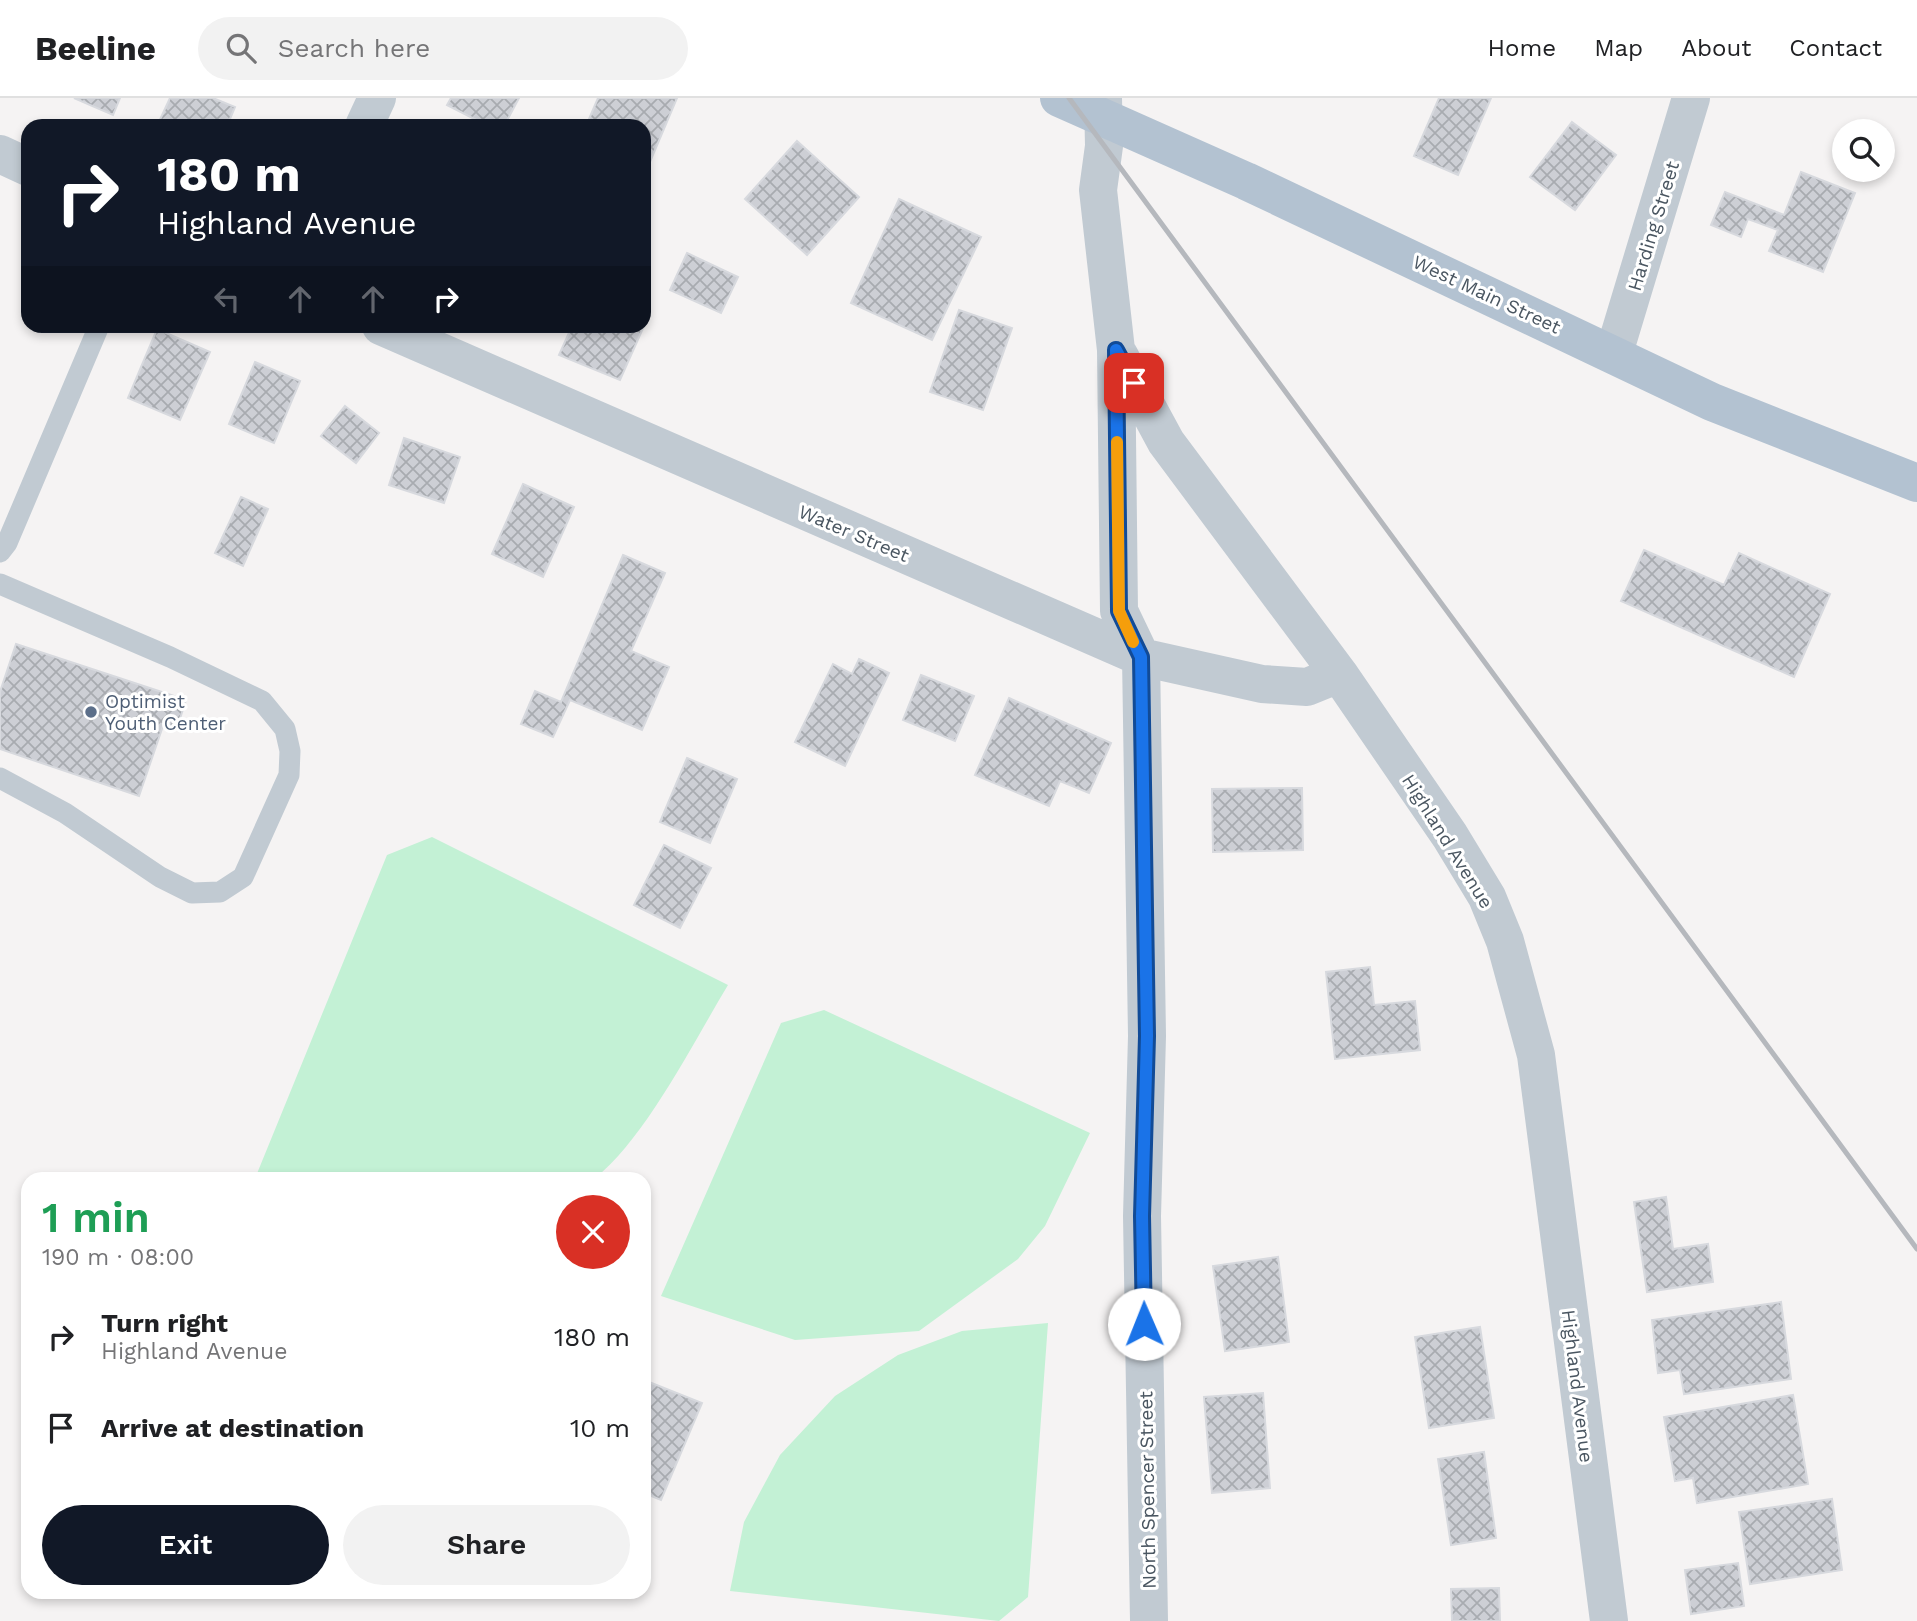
<!DOCTYPE html>
<meta charset="utf-8">
<style>
body{margin:0;font-family:"Work Sans",sans-serif;background:#f2f2f2;color:#202124;height:100vh;display:flex;flex-direction:column;font-size:26px;white-space:nowrap}
*{box-sizing:border-box;margin:0}
p{font-size:23px;color:#757577}
.icon{flex:none;width:38px;height:38px;fill:none;stroke:currentColor;stroke-width:2;stroke-linecap:round;stroke-linejoin:round}
.map{position:relative;flex:1;overflow:hidden}
.panel{position:absolute;left:21px;top:1074px;width:630px;height:427px;display:flex;flex-direction:column;background:#fff;border-radius:21px;box-shadow:0 4px 10px #0003}
.panel>*{flex:none}
.top-card{position:absolute;left:21px;top:21px;width:630px;height:214px;border-radius:21px;box-shadow:0 4px 10px #0003;background:#111827;color:#fff;overflow:hidden}
.tools{position:absolute;left:1832px;top:21px;display:grid;gap:14px}
.tools a{display:grid;place-items:center;width:63px;height:63px;border-radius:50%;background:#fff;box-shadow:0 4px 10px #0003;font-size:35px}
.pin{position:absolute;display:grid;place-items:center;width:60px;height:60px;color:#fff;margin:-30px;border-radius:14px;box-shadow:0 4px 10px #0006}
.me{position:absolute;width:77px;margin:-38px;rotate:359deg;stroke-linejoin:round;filter:drop-shadow(0 0 5px #0008)}
.turn{display:flex;align-items:center;gap:24px;height:147px;padding:0 21px;font-size:32px}
.turn .icon{width:91px;height:91px;stroke-width:2.5}
.turn b{display:block;font-size:49px;line-height:60px}
.lanes{display:flex;align-items:center;height:66px;padding:0 21px;background:#0003;justify-content:center;gap:35px;direction:ltr}
.lanes .off{opacity:.35}
.round{display:grid;place-items:center;flex:none;width:74px;height:74px;border-radius:37px;background:#f2f2f2}
.summary{display:flex;align-items:center;justify-content:space-between;height:119px;padding:0 21px}
h1{font-size:42px;font-weight:600;line-height:52px;color:#1e9e55}
.button{display:flex;gap:14px;margin-top:auto;padding:14px 21px}
.button a{flex:1;height:80px;border-radius:42px;background:#111827;color:#fff;font-size:28px;font-weight:600;line-height:80px;text-align:center}
.button a+a{background:#f2f2f2;color:#202124}
ul{padding:0;list-style:none}
li{display:flex;align-items:center;gap:21px;height:91px;padding:0 21px}
li div{flex:1}
li b{display:block;font-size:26px}
li em{font-style:normal}
header{display:flex;align-items:center;gap:42px;box-sizing:border-box;height:98px;padding:0 35px;background:#fff;border-bottom:2px solid #e0e0e0}
header strong{font-size:33px}
nav{display:flex;gap:38px;margin-inline-start:auto;font-size:24px}
.search{width:490px;height:63px;background:#f2f2f2;display:flex;align-items:center;gap:18px;box-sizing:border-box;padding:0 24px;border-radius:38px;color:#757577;font-size:26px}
.map>svg:first-child{display:block}
.garden{fill:#c3f1d5}
.building{fill:url(#building-cross-hatch);stroke:#d7d9de;stroke-width:2}
.lines{fill:none;stroke-linecap:round;stroke-linejoin:round}
.service{stroke:#c1cad2;stroke-width:21}
.minor{stroke:#c1cad2;stroke-width:38}
.primary{stroke:#b3c2d1;stroke-width:38}
.rail{stroke:#b5b8bd;stroke-width:5}
.route-casing{stroke:#114b97;stroke-width:18}
.route{stroke:#1a73e8;stroke-width:12}
.slow{stroke:#f59e0b;stroke-width:12}
.service-dot{fill:#5c6f8a;stroke:#fff;stroke-width:2.5}
.labels{text-anchor:middle;stroke-width:6;stroke-linejoin:round;paint-order:stroke}
.street-label{font-size:19px;fill:#4a5661;stroke:#fff}
.service-label{font-size:19px;fill:#4e5e75;stroke:#fff;text-anchor:start}
</style>
<header>
<strong>Beeline</strong>
<div class="search"><svg class="icon" aria-label="search" viewBox="0 0 24 24"><circle cx="10" cy="10" r="6"/><path d="M15 15l6 6"/></svg>Search here</div>
<nav><a>Home</a><a>Map</a><a>About</a><a>Contact</a></nav>
</header>
<div class="map">
<svg width="1917" height="1523" viewBox="0 0 1917 1523">
<defs>
<pattern id="building-cross-hatch" width="8" height="8" patternUnits="userSpaceOnUse" patternTransform="scale(1.75)"><rect width="8" height="8" fill="#cdcfd5"/><path d="M0 0l8 8M0 8l8-8" fill="none" stroke="#a8abb0"/></pattern>
</defs>
<rect width="100%" height="100%" fill="#f5f3f3"/>
<path class="garden" d="M432 739 728 887C693 945 645 1041 594 1081L274 1082 256 1078 387 757Z
M824 912 1090 1035 1045 1128 1018 1161 919 1233 795 1242 661 1198 781 925Z
M1048 1225 1028 1499 999 1523 730 1493 744 1424 780 1357 835 1298 898 1257 962 1233Z"/>
<path class="building" d="M74 0H120L113 17Z
M170 0H213L235 9 227 28H157Z
M451 0H519L504 28H488L447 7Z
M598 0H677L644 78V28H586Z
M1439 0H1491L1458 77 1414 58Z
M1572 24 1616 57 1575 112 1530 79Z
M797 43 859 99 807 157 745 101Z
M1801 74 1855 95 1823 174 1769 153 1778 132 1748 121 1741 139 1711 127 1725 94 1784 117Z
M899 101 981 139 932 242 851 205Z
M687 155 738 179 721 215 670 192Z
M959 212 1012 230 983 312 930 294Z
M572 228H644L620 282 559 257Z
M157 231 210 254 180 322 128 300Z
M255 264 300 283 274 345 229 326Z
M345 308 379 335 356 365 321 338Z
M404 340 460 359 444 405 389 387Z
M523 386 574 409 543 479 492 456Z
M241 399 268 411 243 468 215 455Z
M1644 452 1724 487 1739 455 1830 496 1794 579 1621 503Z
M623 457 665 475 631 553 669 569 642 632 570 602 553 639 521 626 535 593 561 604Z
M16 546 186 602 177 630 164 625 139 698 0 651V594Z
M859 561 889 575 845 668 795 644 833 566 852 576Z
M921 577 974 598 955 643 903 622Z
M1009 600 1111 645 1089 695 1060 683 1049 708 975 677Z
M687 660 737 681 710 745 660 724Z
M1302 690 1303 752 1213 754 1212 691Z
M664 747 711 770 680 830 634 807Z
M1370 869 1374 907 1415 903 1420 952 1335 961 1326 874Z
M1666 1099 1673 1151 1708 1146 1713 1184 1647 1194 1634 1104Z
M1278 1159 1289 1244 1225 1253 1213 1168Z
M1781 1204 1791 1281 1684 1296 1680 1272 1658 1275 1652 1222Z
M1480 1229 1494 1320 1429 1330 1415 1239Z
M649 1284 702 1305 661 1402 644 1395V1295Z
M1263 1295 1270 1390 1212 1395 1204 1299Z
M1793 1297 1808 1386 1697 1405 1693 1380 1675 1383 1664 1319Z
M1484 1354 1496 1440 1451 1447 1438 1361Z
M1832 1401 1842 1472 1750 1486 1739 1414Z
M1738 1465 1744 1508 1691 1516 1685 1472Z
M1499 1490 1500 1523H1452L1451 1491Z"/>
<g class="lines">
<path class="service" d="M0 454 7 445 99 228
M0 486 170 559 262 603 285 631 290 653 289 677 243 779 220 794 192 795 160 779 65 715 0 680"/>
<path class="minor" d="M1103 0 1104 48 1098 92 1116 252 1119 513 1141 559 1147 938 1142 1118 1149 1523
M364 28 377 0
M0 56 28 69
M381 228 1141 559 1262 586 1307 589 1339 576
M1614 255 1691 0
M1119 257 1166 344 1339 576 1450 738 1487 799 1505 843 1536 957 1609 1523"/>
<path class="primary" d="M1059 0 1246 83 1712 304 1917 385"/>
<path class="rail" d="M1069 0 1917 1151"/>
</g>
<g class="lines">
<g class="route-casing">
<path id="route" d="M1134 285 1116 252 1119 513 1141 559 1147 938 1142 1118 1144 1226"/>
</g>
<use href="#route" class="route"/>
<path class="slow" d="M1117 344 1119 513 1133 544"/>
</g>
<circle class="service-dot" cx="91" cy="614" r="7"/>
<g class="labels">
<g class="street-label">
<text transform="translate(1653 128) rotate(-73)" y="7">Harding Street</text>
<text transform="translate(1487 196) rotate(25)" y="7">West Main Street</text>
<text transform="translate(854 435) rotate(23)" y="7">Water Street</text>
<text transform="translate(1448 743) rotate(58)" y="7">Highland Avenue</text>
<text transform="translate(1578 1288) rotate(83)" y="7">Highland Avenue</text>
<text transform="translate(1147 1392) rotate(-91)" y="7">North Spencer Street</text>
</g>
<g class="service-label">
<text x="105" y="610">Optimist<tspan x="105" dy="22">Youth Center</tspan></text>
</g>
</g>
</svg>
<div class="tools">
<a><svg class="icon" aria-label="search" viewBox="0 0 24 24"><circle cx="10" cy="10" r="6"/><path d="M15 15l6 6"/></svg></a>
</div>
<div class="pin" style="left:1134px;top:285px;background:#d93025"><svg class="icon" aria-label="arrive" viewBox="0 0 24 24"><path d="M6 21V4h12l-3 4 3 4H6"/></svg></div>
<svg class="me" style="left:1144px;top:1226px" viewBox="-20 -20 40 40"><circle r="19" fill="#fff"/><path d="M0-13L10 11 0 6-10 11z" fill="#1a73e8"/></svg>
<div class="top-card">
<div class="turn"><svg class="icon" aria-label="right" viewBox="0 0 24 24"><path d="M7 20v-9h11M14 6l5 5-5 5"/></svg><div><b>180 m</b>Highland Avenue</div></div>
<div class="lanes"><svg class="icon off" aria-label="left" viewBox="0 0 24 24"><path d="M17 20v-9H6M10 6l-5 5 5 5"/></svg><svg class="icon off" aria-label="ahead" viewBox="0 0 24 24"><path d="M12 20V5M6 11l6-6 6 6"/></svg><svg class="icon off" aria-label="ahead" viewBox="0 0 24 24"><path d="M12 20V5M6 11l6-6 6 6"/></svg><svg class="icon" aria-label="right" viewBox="0 0 24 24"><path d="M7 20v-9h11M14 6l5 5-5 5"/></svg></div>
</div>
<section class="panel">
<div class="summary"><div><h1>1 min</h1><p>190 m · 08:00</p></div><a class="round" style="background:#d93025;color:#fff"><svg class="icon" aria-label="close" viewBox="0 0 24 24"><path d="M6 6l12 12M18 6L6 18"/></svg></a></div>
<ul>
<li><svg class="icon" aria-label="right" viewBox="0 0 24 24"><path d="M7 20v-9h11M14 6l5 5-5 5"/></svg><div><b>Turn right</b><p>Highland Avenue</p></div><em>180 m</em></li>
<li><svg class="icon" aria-label="arrive" viewBox="0 0 24 24"><path d="M6 21V4h12l-3 4 3 4H6"/></svg><div><b>Arrive at destination</b></div><em>10 m</em></li>
</ul>
<div class="button"><a>Exit</a><a>Share</a></div>
</section>
</div>
